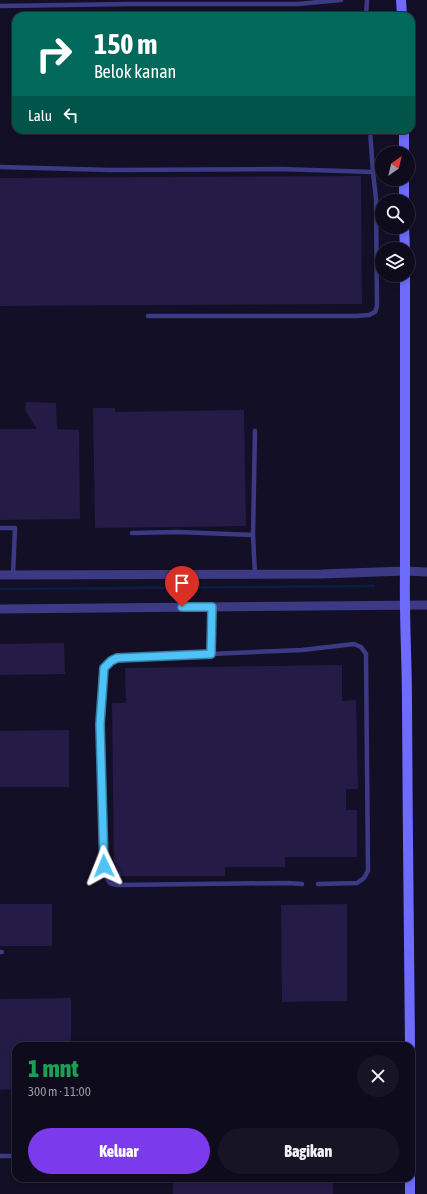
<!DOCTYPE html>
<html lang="id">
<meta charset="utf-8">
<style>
body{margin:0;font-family:"Asap Condensed",sans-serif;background:#171425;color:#f1f3f6;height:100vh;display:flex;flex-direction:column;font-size:15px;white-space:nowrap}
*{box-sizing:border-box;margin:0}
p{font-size:13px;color:#9b9ba3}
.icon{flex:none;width:22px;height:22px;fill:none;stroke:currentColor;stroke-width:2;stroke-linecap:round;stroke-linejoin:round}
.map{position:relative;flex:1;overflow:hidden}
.drawer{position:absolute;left:12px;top:1042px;width:403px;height:140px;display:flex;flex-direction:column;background:#0e0b1c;border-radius:12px;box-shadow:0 2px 6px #0003,0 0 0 1px #2e2b3b}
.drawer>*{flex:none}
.top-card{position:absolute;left:12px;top:12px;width:403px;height:122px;border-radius:12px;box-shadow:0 2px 6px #0003,0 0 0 1px #2e2b3b;background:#00695c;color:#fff;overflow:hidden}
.needle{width:26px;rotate:34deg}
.tools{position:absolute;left:375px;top:146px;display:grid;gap:8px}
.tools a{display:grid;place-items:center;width:40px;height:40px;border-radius:50%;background:#0e0b1c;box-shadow:0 2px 6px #0003,0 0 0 1px #2e2b3b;font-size:20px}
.pin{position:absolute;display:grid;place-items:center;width:34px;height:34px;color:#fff;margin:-41px -17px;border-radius:50% 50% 50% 0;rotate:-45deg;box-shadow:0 0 4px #0007}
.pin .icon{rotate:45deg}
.me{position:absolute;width:44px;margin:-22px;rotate:358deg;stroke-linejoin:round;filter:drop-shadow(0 0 3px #0008)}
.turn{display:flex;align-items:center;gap:14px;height:84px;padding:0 16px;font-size:18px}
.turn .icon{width:52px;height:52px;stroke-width:2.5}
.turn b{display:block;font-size:28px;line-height:34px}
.then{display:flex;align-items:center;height:38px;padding:0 16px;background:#0003;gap:8px;font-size:15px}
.round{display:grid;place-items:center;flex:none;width:42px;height:42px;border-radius:21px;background:#171425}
.overview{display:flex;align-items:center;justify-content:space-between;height:68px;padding:0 16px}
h1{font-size:24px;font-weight:800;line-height:30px;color:#1e9e55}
.button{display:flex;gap:8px;margin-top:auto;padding:8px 16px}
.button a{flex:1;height:46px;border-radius:24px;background:#7c3aed;color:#fff;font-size:16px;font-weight:800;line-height:46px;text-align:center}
.button a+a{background:#171425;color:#f1f3f6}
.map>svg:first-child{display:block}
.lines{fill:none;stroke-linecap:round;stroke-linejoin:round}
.stream{stroke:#0a1f44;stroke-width:2.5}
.building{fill:#241b47}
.lane{stroke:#3d3a85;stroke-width:4.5}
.street{stroke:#3d3a85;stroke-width:9}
.secondary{stroke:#6f6bff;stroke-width:10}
.route-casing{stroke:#337fa1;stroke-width:10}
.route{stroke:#4fc3f7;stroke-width:7}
</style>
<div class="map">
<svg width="427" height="1194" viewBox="0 0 427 1194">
<rect width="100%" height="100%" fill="#130f26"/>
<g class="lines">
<path class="stream" d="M0 589 374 586"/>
</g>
<path class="building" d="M361 176 362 304 0 306V178Z
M26 402 56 403 57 429 79 430 80 519 0 520V429H37L25 410Z
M93 408H115V412L244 410 246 526 95 528Z
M64 643 65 674 0 675V644Z
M342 665V701L356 700 358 789H346V810H357V857H285V867H225V876H114L112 703H126L125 668Z
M69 730V787H0V731Z
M0 904H52V946H0Z
M347 904V1001L282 1002 281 905Z
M71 998V1044H16V1089L0 1090V999Z
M184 1178H225V1182H333V1194H173V1183H184Z"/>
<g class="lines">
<path class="lane" d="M0 6 130 4H298L341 0
M366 16 367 0
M0 167 111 170 280 169 373 172 370 130
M148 316H356L369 315 375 312 377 306 376 199 373 172
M0 528H15L13 575
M132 533 178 532 253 535
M255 575 253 535 255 431
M212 607 211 654 302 650 354 644 361 647 366 654 368 871 364 878 357 883 318 884
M211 654 117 659 111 661 104 668 100 724 104 866 106 877 110 883 117 885 288 883 302 884
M0 952H2
M0 1156H16"/>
<path class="street" d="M0 575 322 574 405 571 427 572
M0 609 427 605"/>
<path class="secondary" d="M401 0 402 16
M404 130V153
M404 179V201
M404 227 405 249
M405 275V571C404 616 407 660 407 704 408 818 408 932 410 1046
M410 1194V1178"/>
</g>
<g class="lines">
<g class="route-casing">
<path id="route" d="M104 866 100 724 104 668 111 661 117 658 211 654 212 607H182"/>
</g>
<use href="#route" class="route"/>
</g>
</svg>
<div class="tools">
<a><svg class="needle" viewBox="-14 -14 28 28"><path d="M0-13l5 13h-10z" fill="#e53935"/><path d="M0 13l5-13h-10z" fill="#9b9ba3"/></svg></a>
<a><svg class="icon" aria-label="search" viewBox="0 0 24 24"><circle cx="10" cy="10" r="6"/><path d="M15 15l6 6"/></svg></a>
<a><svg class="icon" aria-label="layers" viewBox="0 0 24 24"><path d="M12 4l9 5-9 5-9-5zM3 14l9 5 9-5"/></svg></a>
</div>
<div class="pin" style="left:182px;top:607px;background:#d93025"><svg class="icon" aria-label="arrive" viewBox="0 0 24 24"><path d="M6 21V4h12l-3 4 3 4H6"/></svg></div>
<svg class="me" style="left:104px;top:866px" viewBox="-20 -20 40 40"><path d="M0-17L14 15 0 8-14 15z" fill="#4fc3f7" stroke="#fff" stroke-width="4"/></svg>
<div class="top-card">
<div class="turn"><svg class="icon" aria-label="right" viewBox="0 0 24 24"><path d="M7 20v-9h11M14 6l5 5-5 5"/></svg><div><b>150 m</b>Belok kanan</div></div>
<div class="then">Lalu<svg class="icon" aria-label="left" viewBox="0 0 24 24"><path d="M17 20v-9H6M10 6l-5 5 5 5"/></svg></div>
</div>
<section class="drawer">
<div class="overview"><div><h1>1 mnt</h1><p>300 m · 11:00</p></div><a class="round"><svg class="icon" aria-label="close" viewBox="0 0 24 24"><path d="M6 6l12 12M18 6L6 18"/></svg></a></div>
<div class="button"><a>Keluar</a><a>Bagikan</a></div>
</section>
</div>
